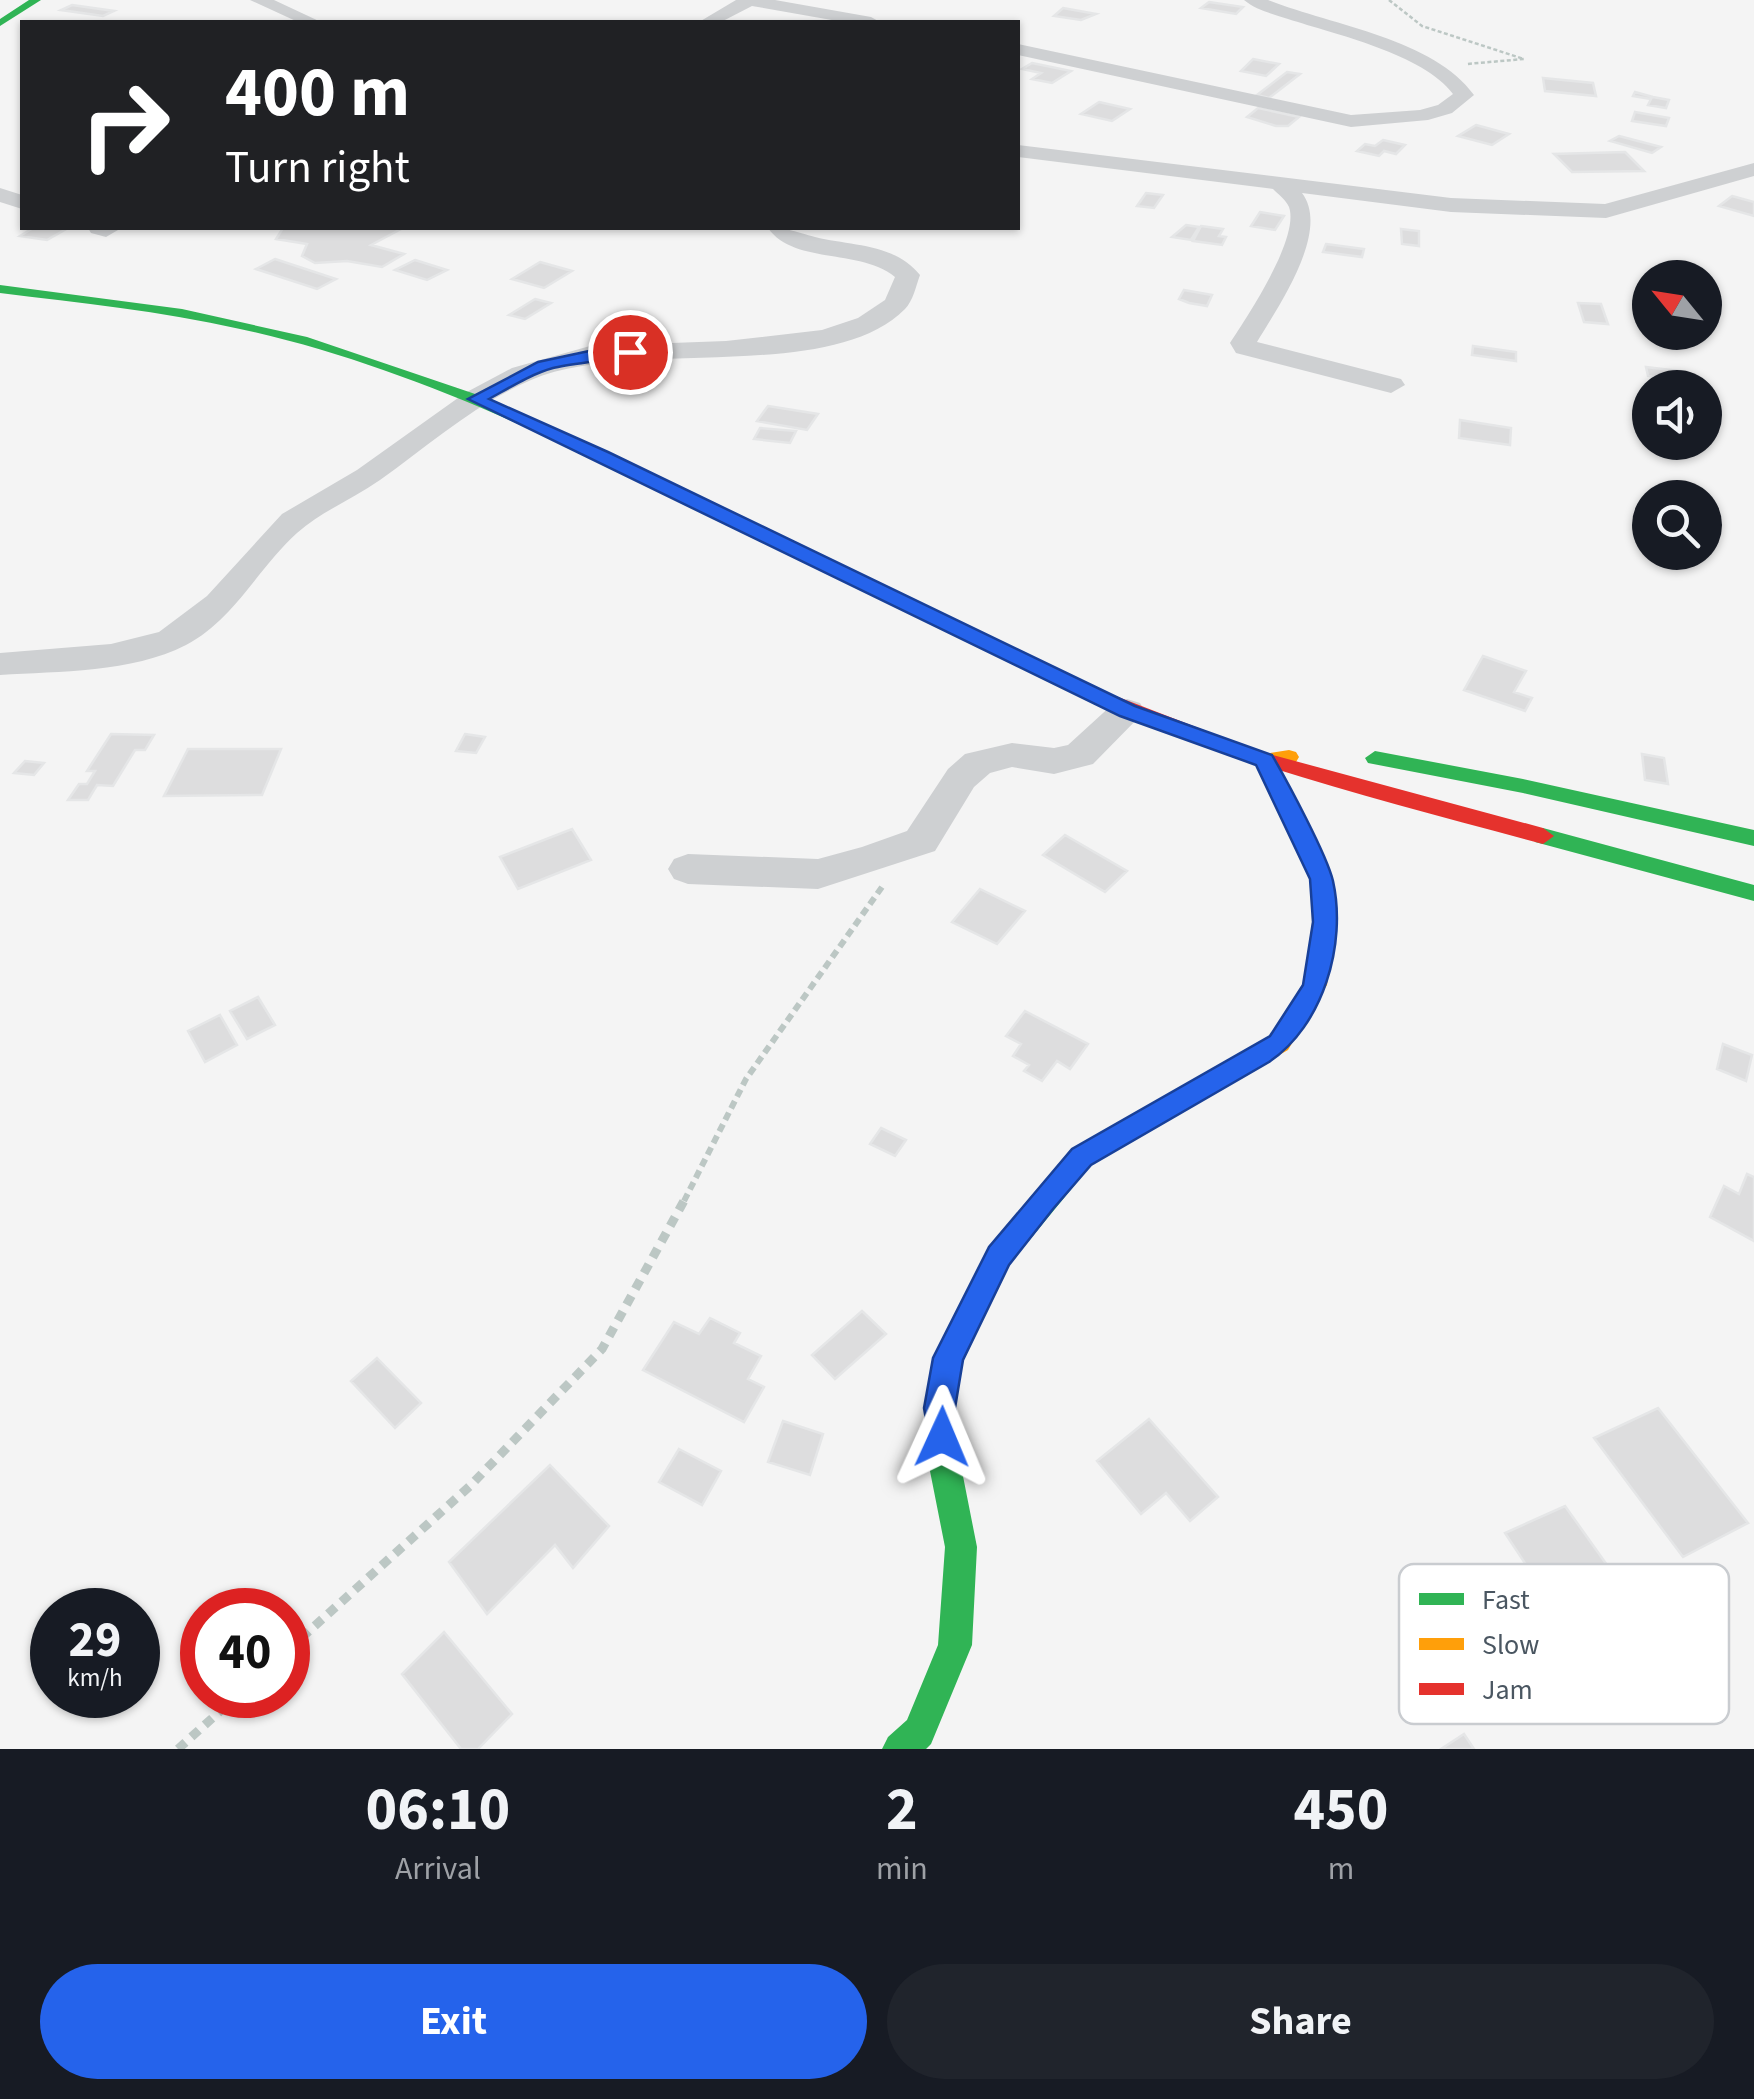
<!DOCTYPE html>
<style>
body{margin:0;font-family:"Source Sans 3",sans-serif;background:#20242c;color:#f1f3f6;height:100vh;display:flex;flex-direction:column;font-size:38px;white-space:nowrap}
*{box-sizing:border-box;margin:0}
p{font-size:32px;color:#9ea1a6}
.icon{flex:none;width:55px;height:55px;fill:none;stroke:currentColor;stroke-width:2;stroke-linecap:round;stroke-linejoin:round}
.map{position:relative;height:1749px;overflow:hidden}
.drawer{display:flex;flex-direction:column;background:#171b24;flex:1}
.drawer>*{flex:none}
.banner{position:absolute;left:20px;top:20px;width:1000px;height:210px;border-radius:0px;box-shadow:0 2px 8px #0004;background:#202124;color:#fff;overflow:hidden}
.needle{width:65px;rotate:300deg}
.tools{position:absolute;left:1632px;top:260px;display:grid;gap:20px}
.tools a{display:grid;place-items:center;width:90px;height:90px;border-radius:50%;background:#171b24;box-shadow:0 2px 8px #0004;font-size:50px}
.speed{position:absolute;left:30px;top:1588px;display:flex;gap:20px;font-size:50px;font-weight:700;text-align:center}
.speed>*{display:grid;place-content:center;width:130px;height:130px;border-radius:50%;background:#171b24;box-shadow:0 2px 8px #0004;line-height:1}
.speed small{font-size:25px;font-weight:400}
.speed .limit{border:15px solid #d22;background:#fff;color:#111}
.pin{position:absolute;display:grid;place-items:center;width:85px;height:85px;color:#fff;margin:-42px;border:5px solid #fff;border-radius:50%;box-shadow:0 2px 10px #0007}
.me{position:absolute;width:110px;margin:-55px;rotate:1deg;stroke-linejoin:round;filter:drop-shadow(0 0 8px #0008)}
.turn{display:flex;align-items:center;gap:35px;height:210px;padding:0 40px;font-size:45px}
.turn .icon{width:130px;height:130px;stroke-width:2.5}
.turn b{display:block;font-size:70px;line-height:85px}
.eta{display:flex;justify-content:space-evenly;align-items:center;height:170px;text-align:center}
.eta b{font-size:60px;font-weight:700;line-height:70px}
.action{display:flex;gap:20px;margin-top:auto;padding:20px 40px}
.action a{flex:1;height:115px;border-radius:60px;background:#2563eb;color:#fff;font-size:40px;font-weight:700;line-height:115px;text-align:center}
.action a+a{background:#20242c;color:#f1f3f6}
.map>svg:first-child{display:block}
.building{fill:#ddddde;stroke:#e5e6e7;stroke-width:2.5}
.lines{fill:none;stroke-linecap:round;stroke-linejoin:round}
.path-far2{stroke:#bcc7c4;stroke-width:2.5;stroke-dasharray:4 2.5;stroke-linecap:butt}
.path-far1{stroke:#bcc7c4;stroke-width:6;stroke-dasharray:8 5;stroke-linecap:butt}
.path{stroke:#bcc7c4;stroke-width:9;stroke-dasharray:10 8;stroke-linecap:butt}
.street{fill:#ced0d2;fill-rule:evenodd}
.fast{fill:#30b455;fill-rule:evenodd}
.slow{fill:#ff9f0a;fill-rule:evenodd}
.jam{fill:#e5322d;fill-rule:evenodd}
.route{fill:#2563eb;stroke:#184099;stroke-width:2.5}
.key{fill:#fff;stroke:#c9ccd0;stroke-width:2.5}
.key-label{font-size:28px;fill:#4a5661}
</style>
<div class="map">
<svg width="1754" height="1749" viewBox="0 0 1754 1749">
<rect width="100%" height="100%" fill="#f4f4f4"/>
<path class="building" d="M1209 2 1243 7 1236 14 1201 8Z
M72 5 114 11 103 16 61 10Z
M1063 8 1096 14 1081 20 1054 16Z
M1253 59 1279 64 1266 76 1241 71Z
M1032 63 1071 71 1052 83 1032 79 1041 73 1022 69Z
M1287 72 1300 74 1269 98 1257 95Z
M1543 78 1593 83 1596 96 1545 91Z
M1635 92 1653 97 1669 100 1666 108 1648 105 1651 99 1633 96Z
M1099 102 1130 109 1112 121 1081 114Z
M1258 108 1299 117 1288 126H1276L1247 117Z
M1635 112 1669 118 1666 126 1632 121Z
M1476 125 1509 134 1492 145 1458 136Z
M1619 136 1661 147 1652 153 1610 141Z
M1383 140 1405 145 1396 154 1384 151 1379 156 1357 151 1365 144 1375 146Z
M1625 152 1644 171 1572 172 1554 154Z
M1146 193 1163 195 1154 208 1137 206Z
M1732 196 1754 202V216L1719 206Z
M1260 212 1284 216 1275 230 1251 226Z
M1186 225 1199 227 1191 240 1172 237Z
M1201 226 1223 229 1219 236 1226 237 1222 245 1193 241Z
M33 228H68L47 240 20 236Z
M283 228H403L371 245 404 254 382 267 347 261 315 263 302 256 307 244 276 239Z
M1401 229 1419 231V246L1402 244Z
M1326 244 1364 249 1362 257 1323 252Z
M275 259 336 279 317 289 256 269Z
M415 260 447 270 427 280 395 270Z
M540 262 572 271 544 288 512 279Z
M1184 290 1212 295 1207 306 1189 303 1179 299Z
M535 299 551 303 525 319 509 315Z
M1578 303 1601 304 1608 324 1584 322Z
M1473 346 1516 352V361L1472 355Z
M1646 367 1687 372 1689 382 1648 376Z
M768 406 818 414 807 430 757 421Z
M1460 420 1511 428 1510 445 1459 438Z
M760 428 796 431 790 443 754 439Z
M1483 656 1526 671 1514 692 1532 698 1525 711 1464 690Z
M111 734 154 735 145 750H135L113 786 97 785 88 800H68L79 784H87L95 771H87Z
M465 734 485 737 476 753 456 751Z
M188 749H281L262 795 164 796Z
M1642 754 1664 758 1668 784 1645 780Z
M25 761 44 763 34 775 14 773Z
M572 829 591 860 518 889 500 857Z
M1065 835 1127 871 1105 892 1043 855Z
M980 889 1025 911 997 944 952 922Z
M258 997 275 1025 247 1039 230 1011Z
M1025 1011 1088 1044 1070 1069 1057 1061 1042 1081 1024 1071 1029 1065 1013 1056 1021 1044 1006 1036Z
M220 1015 237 1045 205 1062 188 1031Z
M1723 1044 1752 1055 1746 1081 1717 1069Z
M881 1128 906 1140 895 1156 870 1144Z
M1747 1174 1754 1177V1241L1710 1217 1724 1186 1739 1194Z
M862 1311 886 1334 835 1379 812 1355Z
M710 1318 740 1333 734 1343 761 1356 748 1379 764 1387 744 1422 643 1370 674 1322 699 1334Z
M377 1358 421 1403 395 1428 351 1381Z
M1658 1408 1748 1523 1683 1557 1594 1438Z
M1149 1419 1218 1497 1190 1521 1166 1493 1141 1514 1097 1461Z
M783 1421 823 1434 810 1475 768 1462Z
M679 1449 721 1471 702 1505 659 1482Z
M550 1465 609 1526 573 1568 555 1545 487 1614 449 1562Z
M1565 1506 1612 1572 1550 1601 1505 1533Z
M444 1632 512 1714 478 1749H461L402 1674Z
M1464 1734 1474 1749H1441Z"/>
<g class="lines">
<path class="path-far2" d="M1389 0 1422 26 1524 59 1467 64"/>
<path class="path-far1" d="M684 1201 746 1079 882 887"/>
<path class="path" d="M288 1650 470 1486 602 1349 685 1199
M178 1749 238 1695"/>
<path class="street" d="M250 0H274L321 22H298Z
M736 0H775L871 17 880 22H843L752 6 721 22H699Z
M1244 0H1268C1331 25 1434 39 1474 95L1452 113 1428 120 1351 127 1018 55V44L1351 115 1420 110 1438 105 1453 94C1424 54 1334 34 1288 19 1273 14 1256 10 1244 0Z
M1018 145 1451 198 1605 204 1754 163V176L1606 218 1451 212 1302 193C1331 231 1278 307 1257 342L1401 379 1405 385 1391 393 1236 353 1230 343C1247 317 1300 238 1289 207 1286 200 1278 194 1273 189L1018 157Z
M0 188 22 195V209L0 202Z
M88 228H116L118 230 106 237 91 233Z
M768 228C789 228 796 232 815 237 851 246 894 243 920 275 916 286 913 301 905 309 829 385 631 337 531 380 475 404 429 445 380 480 353 499 322 511 297 533 258 568 234 620 186 645 131 673 60 671 0 675V653L111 644 159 632 207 596 282 514 357 470 465 393 512 368 590 346 726 341 822 330 858 318 885 300 895 277C860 248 794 265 768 228Z
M1127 699 1140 703 1145 711 1093 764 1054 774 1012 767 990 773 974 787 935 851 818 889 688 884 674 879 668 869 674 859 688 854 818 859 862 847 907 831 948 769 965 754 1012 743 1054 748 1068 745 1114 703Z"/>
<path class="fast" d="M29 0H41L0 26V19Z
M0 285 182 309 307 337 481 396 651 475 649 479H637C510 418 379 359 240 329 161 311 80 303 0 293Z
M1375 751 1523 779 1754 830V846L1523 793 1368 763 1365 758Z
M1543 828 1754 885V901L1535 842 1532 836 1535 830Z
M1208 1073 1217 1076 1221 1084 1217 1092 1091 1165 1009 1265 963 1360 955 1408 961 1466 977 1547 972 1645 931 1744 926 1749H882L888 1737 907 1720 938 1645 945 1547 929 1466 925 1408 938 1348 989 1247 1073 1149Z"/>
<path class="slow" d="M643 470 1089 685 1092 689 1089 693H1075L637 479V471Z
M1289 750 1296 752 1299 757 1296 762 1277 765 1333 879 1336 923 1327 985 1288 1050 1208 1095 1199 1092 1195 1084 1199 1076 1270 1036 1303 984 1312 923 1311 879 1254 760 1257 755Z"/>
<path class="jam" d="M1082 683 1258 751 1543 828 1554 836 1543 844C1384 801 1225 762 1075 693L1072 689Z"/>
</g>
<path class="route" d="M603 348 630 347 638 352C626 359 572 363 553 368 531 374 509 388 489 399L608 452 1135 706 1272 755C1287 781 1327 855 1333 881 1347 944 1323 1026 1269 1062L1091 1165 1053 1209 1009 1265 963 1360 955 1408 958 1437 953 1448 942 1453 931 1448 924 1408 933 1358 989 1247 1072 1149 1270 1036 1303 985 1313 922 1310 879 1256 765 1120 716 468 399 538 362Z"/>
<rect x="1399" y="1564" width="330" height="160" rx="15" class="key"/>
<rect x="1419" y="1593" width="45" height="12" fill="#30b455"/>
<rect x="1419" y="1638" width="45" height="12" fill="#ff9f0a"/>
<rect x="1419" y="1683" width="45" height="12" fill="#e5322d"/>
<g class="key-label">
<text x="1482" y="1609">Fast</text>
<text x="1482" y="1654">Slow</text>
<text x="1482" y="1699">Jam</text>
</g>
</svg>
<div class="tools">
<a><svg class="needle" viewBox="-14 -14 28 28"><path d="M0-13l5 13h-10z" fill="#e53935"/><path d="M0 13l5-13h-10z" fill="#9ea1a6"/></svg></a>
<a><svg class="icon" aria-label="sound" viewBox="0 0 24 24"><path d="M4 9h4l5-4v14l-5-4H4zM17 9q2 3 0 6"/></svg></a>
<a><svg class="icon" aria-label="search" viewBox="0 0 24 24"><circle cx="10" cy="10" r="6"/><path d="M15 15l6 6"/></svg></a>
</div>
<div class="speed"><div>29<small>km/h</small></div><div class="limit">40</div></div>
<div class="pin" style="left:630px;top:352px;background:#d93025"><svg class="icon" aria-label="arrive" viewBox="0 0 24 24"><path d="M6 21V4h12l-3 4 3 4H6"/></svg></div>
<svg class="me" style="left:942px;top:1437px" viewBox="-20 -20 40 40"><path d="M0-17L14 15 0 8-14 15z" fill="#2563eb" stroke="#fff" stroke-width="4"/></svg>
<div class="banner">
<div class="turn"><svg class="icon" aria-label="right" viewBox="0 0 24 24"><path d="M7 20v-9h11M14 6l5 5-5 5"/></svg><div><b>400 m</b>Turn right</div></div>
</div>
</div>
<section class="drawer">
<div class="eta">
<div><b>06:10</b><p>Arrival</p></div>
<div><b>2</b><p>min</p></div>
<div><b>450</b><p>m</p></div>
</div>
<div class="action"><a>Exit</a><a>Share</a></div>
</section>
